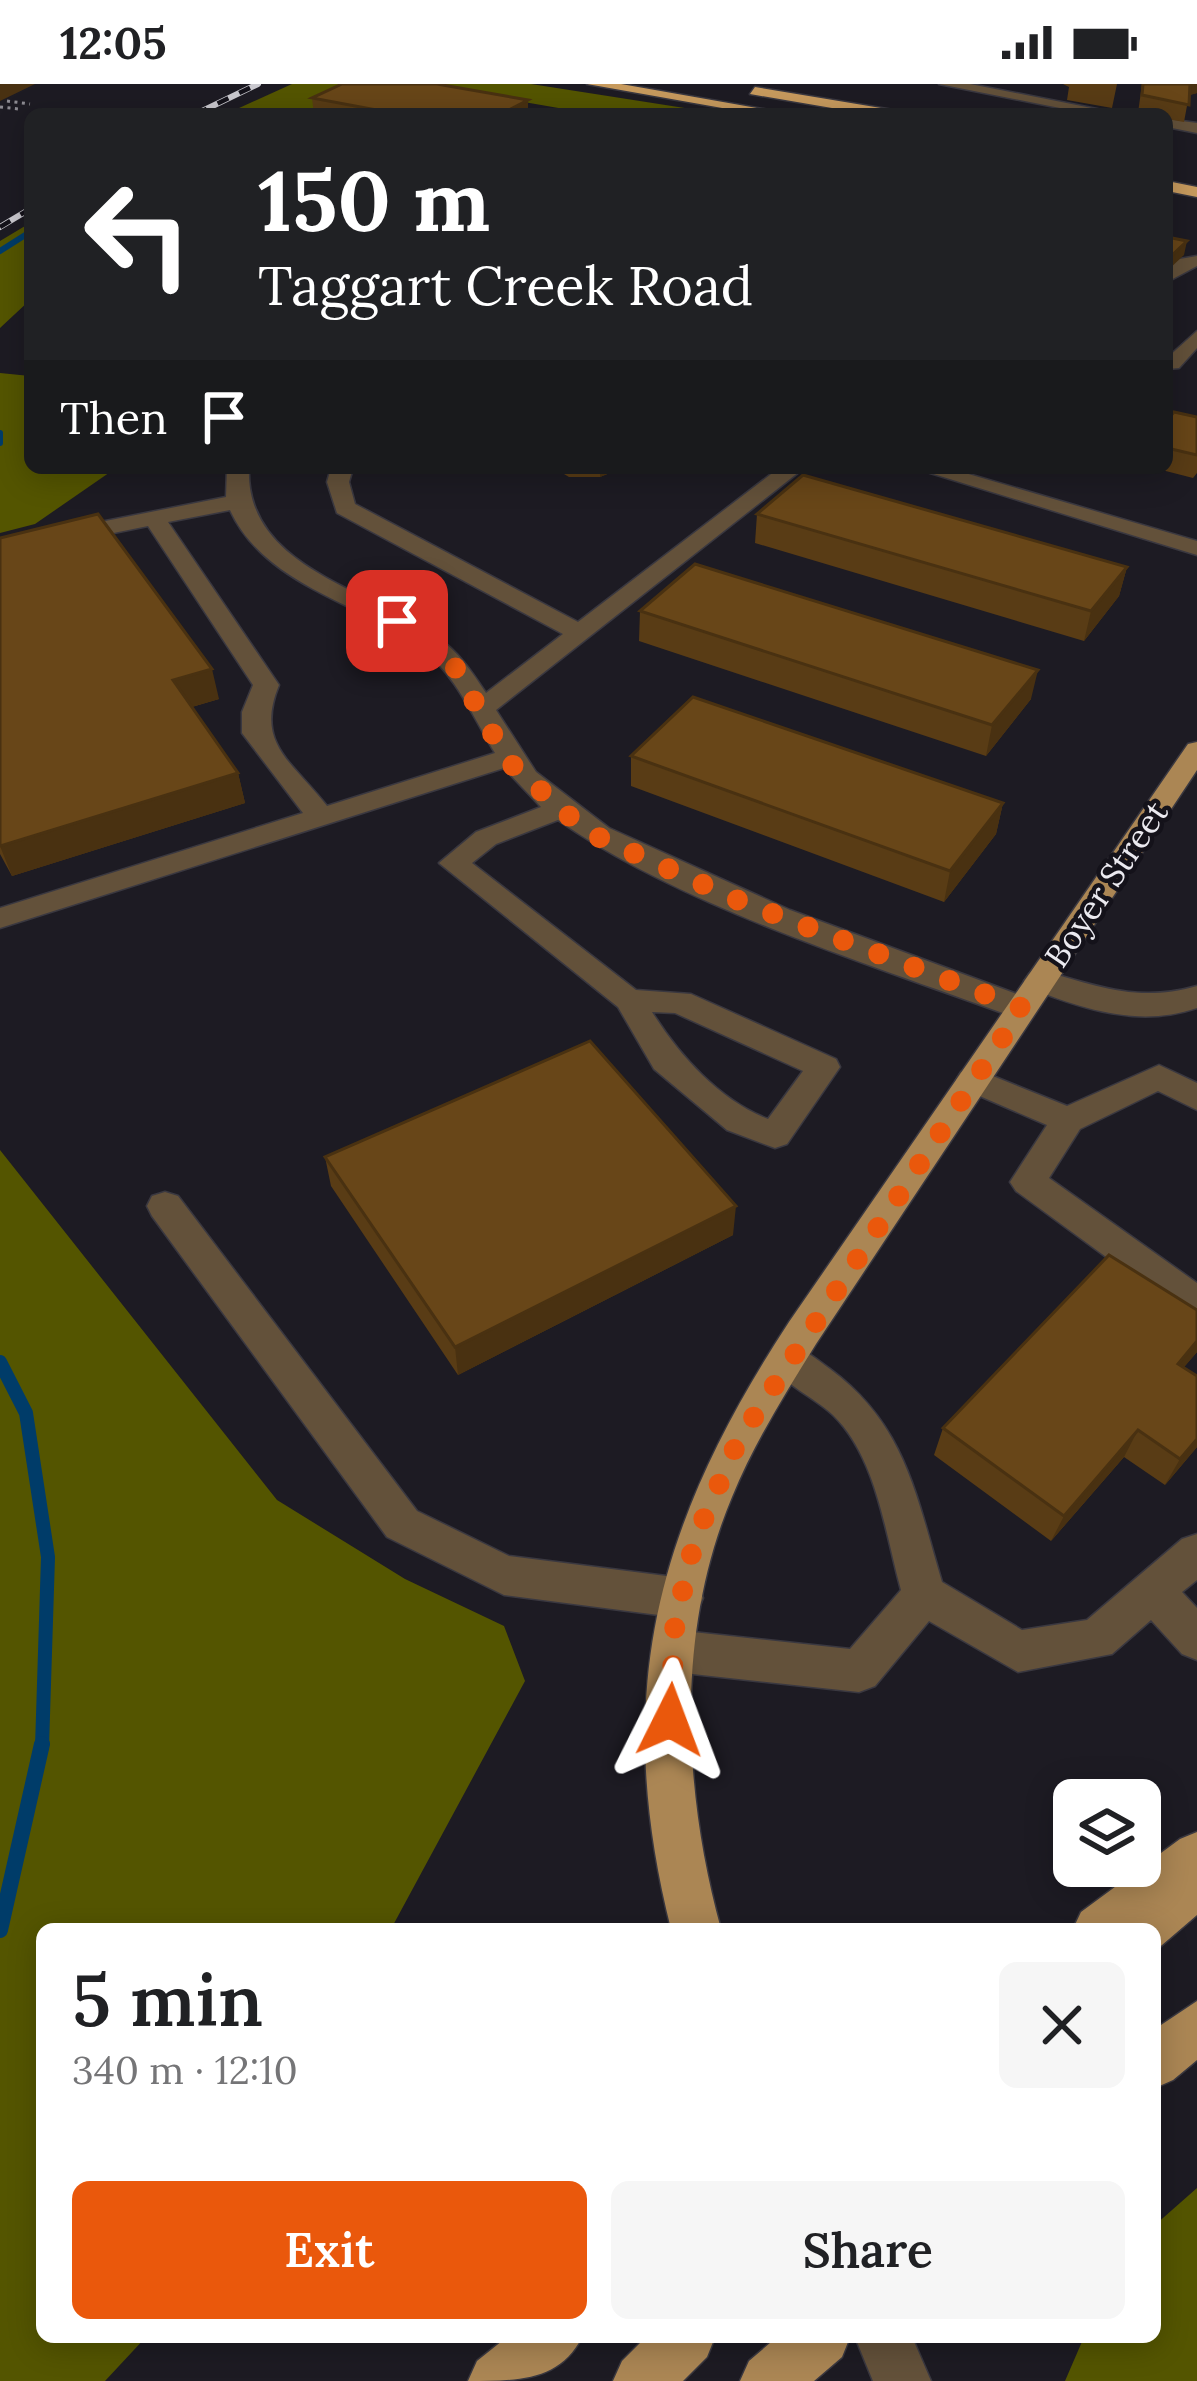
<!DOCTYPE html>
<meta charset="utf-8">
<style>
body{margin:0;font-family:Lora,serif;background:#f6f6f6;color:#202124;height:100vh;display:flex;flex-direction:column;font-size:45px;white-space:nowrap}
*{box-sizing:border-box;margin:0}
p{font-size:39px;color:#757577}
.icon{flex:none;width:66px;height:66px;fill:none;stroke:currentColor;stroke-width:2;stroke-linecap:round;stroke-linejoin:round}
.map{position:relative;flex:1;overflow:hidden}
.panel{position:absolute;left:36px;top:1839px;width:1125px;height:420px;display:flex;flex-direction:column;background:#fff;border-radius:18px;box-shadow:0 6px 30px #0003}
.panel>*{flex:none}
.hud{position:absolute;left:24px;top:24px;width:1149px;height:366px;border-radius:18px;box-shadow:0 6px 30px #0003;background:#202124;color:#fff;overflow:hidden}
.fabs{position:absolute;left:1053px;top:1695px;display:grid;gap:24px}
.fabs a{display:grid;place-items:center;width:108px;height:108px;border-radius:18px;background:#fff;box-shadow:0 6px 30px #0003;font-size:60px}
.pin{position:absolute;display:grid;place-items:center;width:102px;height:102px;color:#fff;margin:-51px;border-radius:24px;box-shadow:0 6px 18px #0006}
.me{position:absolute;width:132px;margin:-66px;rotate:3deg;stroke-linejoin:round;filter:drop-shadow(0 0 9px #0008)}
.turn{display:flex;align-items:center;gap:42px;height:252px;padding:0 36px;font-size:54px}
.turn .icon{width:156px;height:156px;stroke-width:2.5}
.turn b{display:block;font-size:84px;line-height:102px}
.then{display:flex;align-items:center;height:114px;padding:0 36px;background:#0003;gap:24px;font-size:45px}
.round{display:grid;place-items:center;flex:none;width:126px;height:126px;border-radius:18px;background:#f6f6f6}
.overview{display:flex;align-items:center;justify-content:space-between;height:204px;padding:0 36px}
h1{font-size:72px;font-weight:600;line-height:90px}
.cta{display:flex;gap:24px;margin-top:auto;padding:24px 36px}
.cta a{flex:1;height:138px;border-radius:18px;background:#ea580c;color:#fff;font-size:48px;font-weight:600;line-height:138px;text-align:center}
.cta a+a{background:#f6f6f6;color:#202124}
.status{display:flex;justify-content:space-between;align-items:center;height:84px;padding:0 60px;background:#fff;direction:ltr}
.status svg{height:33px;fill:currentColor}
.map>svg:first-child{display:block}
.forest{fill:#545500}
.lines{fill:none;stroke-linecap:round;stroke-linejoin:round}
.stream-far2{stroke:#003c69;stroke-width:6}
.stream-far1{stroke:#003c69;stroke-width:14}
.stream{stroke:#003c69;stroke-width:16}
.minor-casing{stroke:#3a3840;stroke-width:3}
.major-casing{stroke:#3a3840;stroke-width:3}
.highway-casing{stroke:#3a3840;stroke-width:3}
.path{stroke:#8d8b92;stroke-width:3;stroke-dasharray:3 4.5;stroke-linecap:butt}
.minor{fill:#63513a;fill-rule:evenodd}
.major{fill:#ab8654;fill-rule:evenodd}
.highway{fill:#c89b5e;fill-rule:evenodd}
.rail-casing{stroke:#cbcad0;stroke-width:6}
.rail{stroke:#14121a;stroke-width:4.5;stroke-dasharray:12;stroke-linecap:butt}
.wall{fill:#593c15}
.shaded-wall{fill:#493111}
.building{fill:#684618;stroke:#493111;stroke-width:3}
.route{stroke:#ea580c;stroke-width:21;stroke-dasharray:0 37.8}
.labels{text-anchor:middle;stroke-width:9;stroke-linejoin:round;paint-order:stroke}
.street-label{font-size:33px;fill:#ebeaf0;stroke:#14121a}
</style>
<div class="status"><b>12:05</b><svg viewBox="0 0 49 12"><path d="M0 12V9h3v3zM5 12V6h3v6zM10 12V3h3v9zM15 12V0h3v12zM26 1h20v11H26zM47 4h2v5h-2z"/></svg></div>
<div class="map">
<svg width="1197" height="2297" viewBox="0 0 1197 2297">
<rect width="100%" height="100%" fill="#1d1b23"/>
<path class="forest" d="M292 0H531L723 30H593L437 3 347 13 308 30H226Z
M30 139V216L0 244V157Z
M0 289 30 292V384H116L35 440 0 449Z
M0 1066 277 1416 405 1495 504 1542 525 1597 391 1845H42V2253H146L105 2297H0Z
M1197 2104V2297H1065L1084 2253H1155V2141Z"/>
<g class="lines">
<path class="stream-far2" d="M0 167 30 148
M0 349V359"/>
<path class="stream-far1" d="M0 1278 26 1329 48 1473 42 1663"/>
<path class="stream" d="M0 1846 42 1660"/>
<g class="minor-casing">
<path id="minor" d="M939 0H970L1122 30H1090Z
M1167 35 1197 39V49L1167 43Z
M1197 172V182L1167 198V183L1174 176Z
M1197 247V264L1179 284 1167 285V274Z
M227 384H249C245 484 370 505 437 553 458 567 472 588 486 609L563 550 337 429 327 398 331 384H353L349 398 355 420 578 538 779 384H804L496 626 536 688 609 744 790 826 1033 916 1038 924 1033 932H1011C869 880 681 822 558 736L496 760 472 779 636 906 691 910 836 975 840 983 787 1060 775 1064 727 1046 654 985 618 923 439 779 476 748 541 723 504 684 0 844V824L303 729 242 649V628L253 601 148 442 0 472V458L226 413ZM230 426C265 502 359 518 421 564 456 591 473 633 495 669L327 722C291 676 255 660 279 601L168 438ZM652 928 675 929 803 987 768 1035C719 1016 679 971 652 928Z
M914 384H948L1197 457V471Z
M1040 886C1097 902 1138 919 1197 902V924C1139 944 1084 925 1029 904L1024 897 1029 890Z
M1159 981 1197 999V1026L1158 1007 1080 1045 1049 1094 1197 1199V1234L1184 1230 1016 1107 1010 1098 1047 1041 961 1004 956 996 961 988 973 984 1067 1022Z
M165 1108 178 1112 417 1427 509 1472 682 1494 697 1500 703 1514 697 1528 682 1534 504 1511 387 1453 152 1132 147 1122 152 1112Z
M789 1260C805 1265 816 1275 830 1285 906 1341 916 1412 942 1498L1022 1546 1087 1536 1182 1455 1197 1450V1496L1182 1508 1197 1524V1576L1182 1570 1151 1536 1112 1570 1018 1588 929 1537 875 1602 859 1608 674 1588 658 1582 652 1567 658 1552 674 1546 850 1565 901 1506C885 1449 877 1374 833 1331 813 1312 782 1301 770 1276L775 1265Z
M855 2253H912L931 2297H873Z"/>
</g>
<g class="major-casing">
<path id="major" d="M1197 658V686L816 1260C785 1310 754 1359 732 1413 675 1548 683 1707 721 1845H671C611 1606 657 1440 789 1238L1188 660Z
M1197 1748V1831L1155 1867V1845H1073L1081 1828 1180 1755Z
M1197 1917V1976L1173 1996 1155 2004V1945Z
M507 2253H582C560 2297 518 2297 468 2297L477 2277Z
M646 2253H715L707 2273 683 2297H613L622 2277Z
M777 2253H850L842 2273 814 2297H740L749 2277Z"/>
</g>
<g class="highway-casing">
<path id="highway" d="M587 0H621L791 30H756Z
M755 3 893 26 900 30H867L750 10Z
M1167 97 1197 103V113L1167 107Z"/>
</g>
<path class="path" d="M7 17 30 20
M0 23 19 25"/>
<use href="#minor" class="minor"/>
<use href="#major" class="major"/>
<use href="#highway" class="highway"/>
<g class="rail-casing">
<path id="rail" d="M196 30 258 0
M0 143 30 125"/>
</g>
<use href="#rail" class="rail"/>
</g>
<path class="wall" d="M1063 0H1117L1112 24 1067 16 1069 3Z
M1142 0H1197V9L1189 11 1184 38 1167 35V30L1138 29Z
M312 14 528 16V30H314Z
M1197 333V389L1193 394 1154 384H1167V336Z
M554 384H622L600 393H569Z
M757 430 1127 483 1119 512 1084 557 755 459Z
M0 454 219 615 192 623 238 689 245 719 12 792 0 770Z
M640 527 1031 615 986 672 639 557Z
M631 672 1003 719 996 750 944 818 631 702Z
M325 1073 733 1151 458 1291 331 1102Z
M1197 1226V1268L1183 1284 1197 1363 1165 1401 1124 1373 1051 1457 934 1371 943 1344Z"/>
<path class="shaded-wall" d="M0 0H35L0 17Z
M1190 0H1197V9L1187 12Z
M528 16V30H501Z
M1187 157 1184 171 1167 187V176Z
M600 384H622L600 393Z
M1127 483 1119 512 1084 557 1091 527Z
M212 585 219 615 181 626 173 596Z
M1038 586 1031 615 986 672 992 641Z
M238 689 245 719 12 792 0 762Z
M1003 719 996 750 944 818 950 787Z
M736 1122 733 1151 458 1291 455 1263Z
M1197 1257V1268L1163 1308 1178 1280Z
M1138 1346 1124 1373 1051 1457 1064 1432Z
M1197 1355V1363L1165 1401 1180 1375Z"/>
<path class="building" d="M342 0H437L528 16 501 30H398L312 14Z
M1143 0H1190L1189 21 1142 11Z
M1167 153 1187 157 1167 176Z
M1174 328 1197 333V371L1167 364V336Z
M803 391 1127 483 1091 527 757 430Z
M98 430 212 585 173 596 238 689 0 762V454Z
M695 480 1038 586 992 641 640 527Z
M693 613 1003 719 950 787 631 672Z
M590 957 736 1122 455 1263 325 1073Z
M1109 1171 1197 1226V1257L1178 1280 1197 1292V1355L1180 1375 1138 1346 1064 1432 943 1344Z"/>
<g class="lines">
<path class="route" d="M397 537 452 578 508 677 587 748 742 818 1022 924 738 1357 695 1455 675 1539 670 1636"/>
</g>
<g class="labels">
<g class="street-label">
<text transform="translate(1106 800) rotate(-56)" y="12">Boyer Street</text>
</g>
</g>
</svg>
<div class="fabs">
<a><svg class="icon" aria-label="layers" viewBox="0 0 24 24"><path d="M12 4l9 5-9 5-9-5zM3 14l9 5 9-5"/></svg></a>
</div>
<div class="pin" style="left:397px;top:537px;background:#d93025"><svg class="icon" aria-label="arrive" viewBox="0 0 24 24"><path d="M6 21V4h12l-3 4 3 4H6"/></svg></div>
<svg class="me" style="left:670px;top:1636px" viewBox="-20 -20 40 40"><path d="M0-17L14 15 0 8-14 15z" fill="#ea580c" stroke="#fff" stroke-width="4"/></svg>
<div class="hud">
<div class="turn"><svg class="icon" aria-label="left" viewBox="0 0 24 24"><path d="M17 20v-9H6M10 6l-5 5 5 5"/></svg><div><b>150 m</b>Taggart Creek Road</div></div>
<div class="then">Then<svg class="icon" aria-label="arrive" viewBox="0 0 24 24"><path d="M6 21V4h12l-3 4 3 4H6"/></svg></div>
</div>
<section class="panel">
<div class="overview"><div><h1>5 min</h1><p>340 m · 12:10</p></div><a class="round"><svg class="icon" aria-label="close" viewBox="0 0 24 24"><path d="M6 6l12 12M18 6L6 18"/></svg></a></div>
<div class="cta"><a>Exit</a><a>Share</a></div>
</section>
</div>
